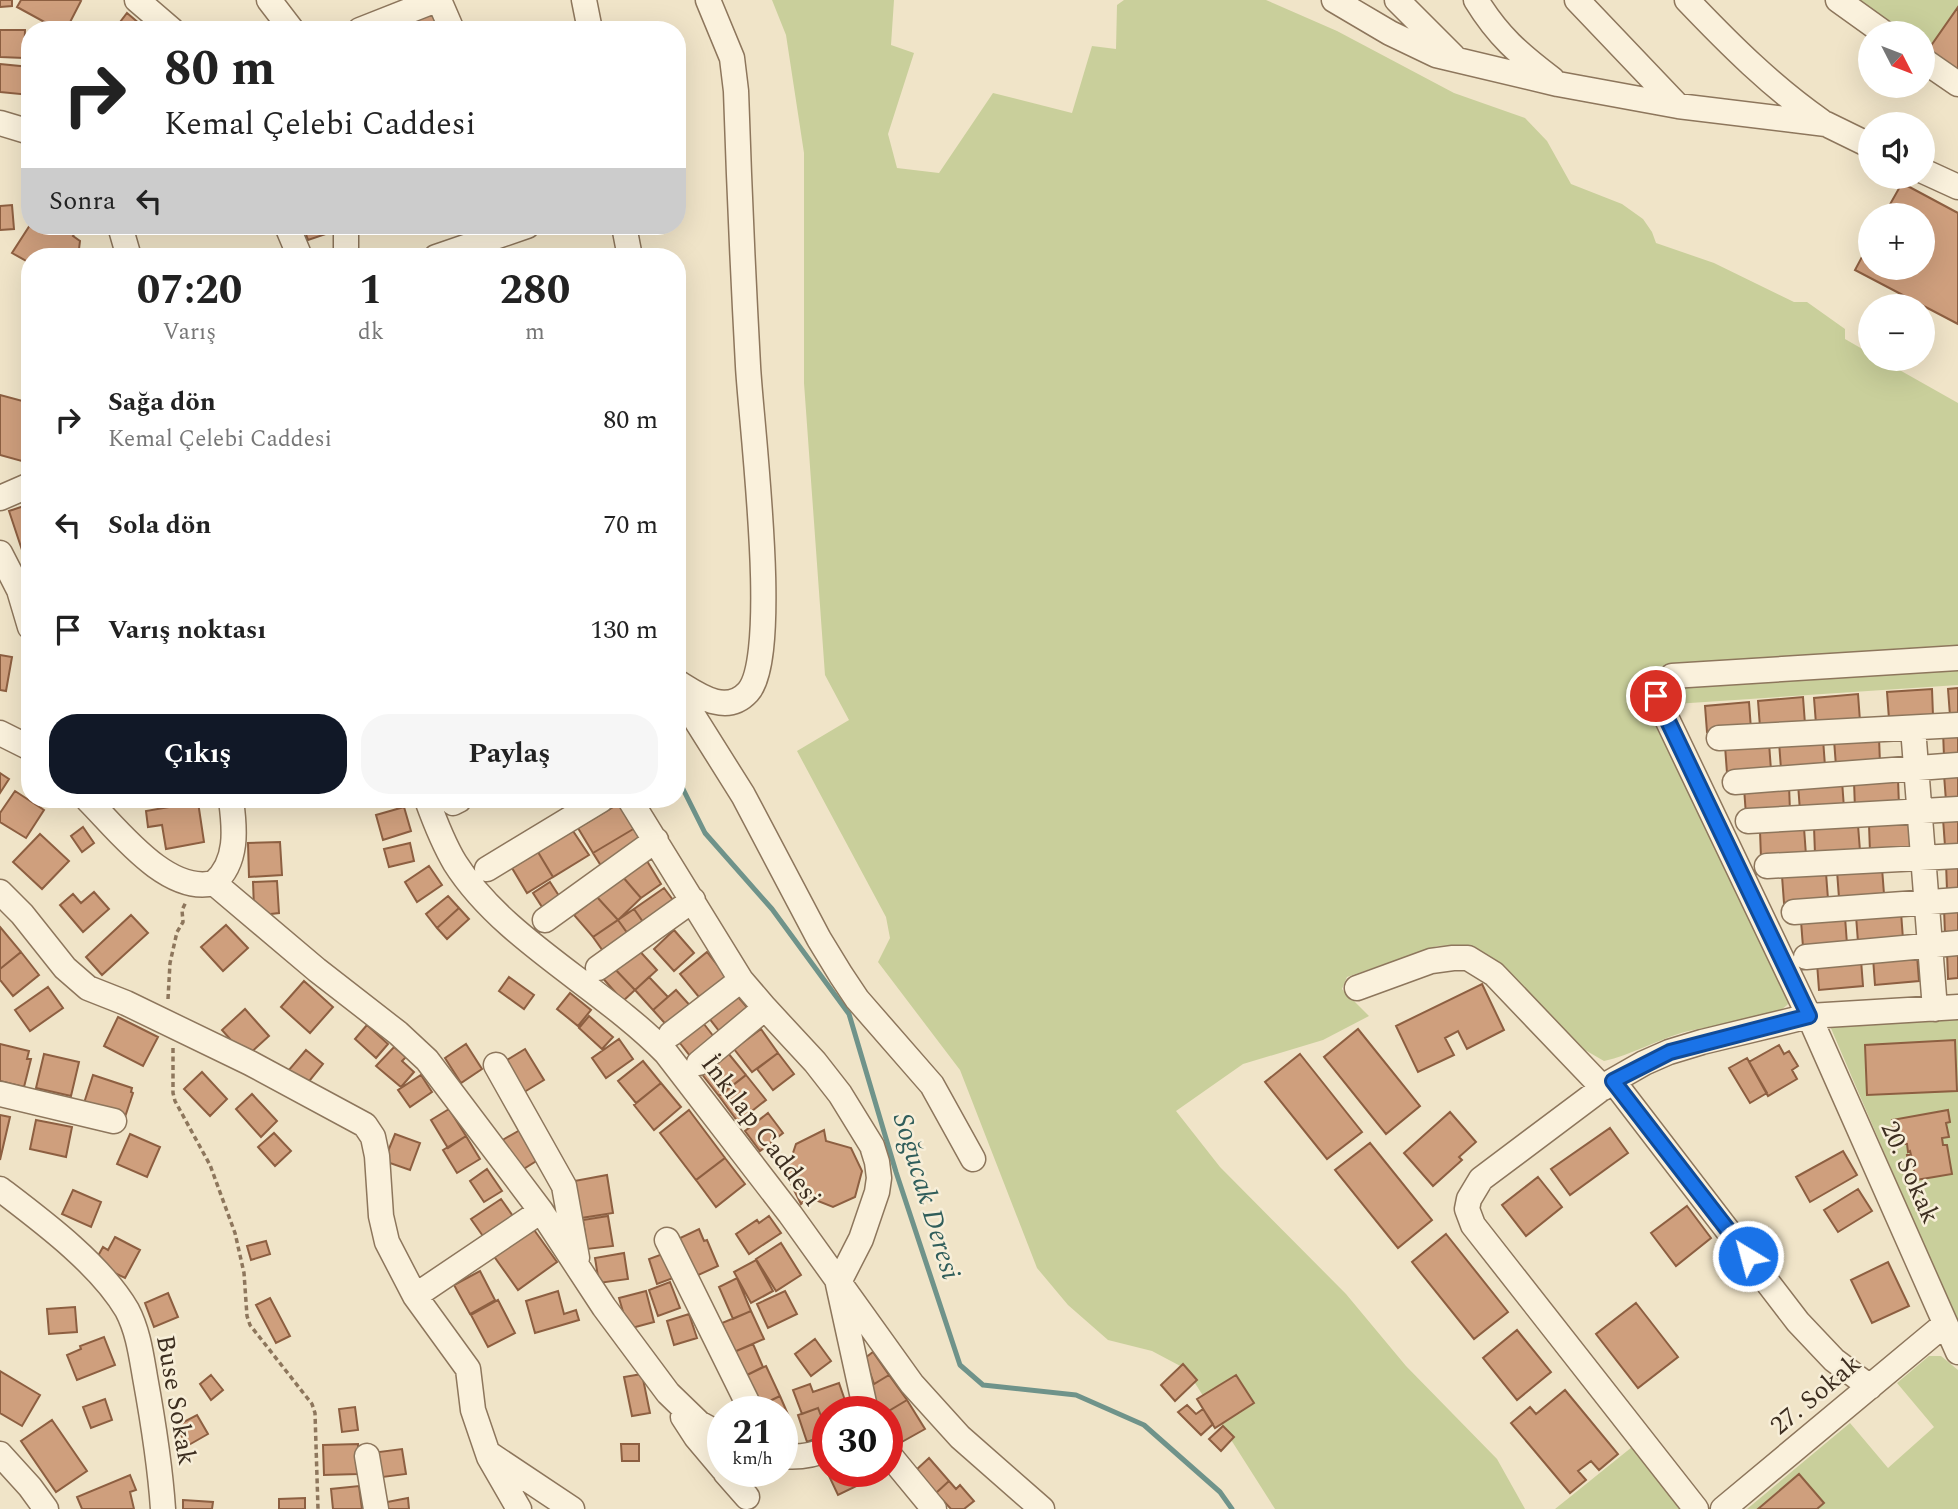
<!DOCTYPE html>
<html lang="tr">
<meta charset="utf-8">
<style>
body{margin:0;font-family:Spectral,serif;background:#f6f6f6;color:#222;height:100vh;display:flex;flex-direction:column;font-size:26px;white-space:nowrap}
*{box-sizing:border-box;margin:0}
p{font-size:23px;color:#767676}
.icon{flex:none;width:38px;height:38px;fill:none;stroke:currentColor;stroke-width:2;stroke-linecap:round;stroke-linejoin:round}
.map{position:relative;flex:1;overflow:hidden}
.drawer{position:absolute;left:21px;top:248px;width:665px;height:560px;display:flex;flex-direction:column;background:#fff;border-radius:28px;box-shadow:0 7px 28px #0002}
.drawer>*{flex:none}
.hud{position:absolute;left:21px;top:21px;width:665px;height:214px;border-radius:28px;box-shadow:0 7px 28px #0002;background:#fff;color:#222;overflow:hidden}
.needle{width:46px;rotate:132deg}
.controls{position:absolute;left:1858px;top:21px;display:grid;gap:14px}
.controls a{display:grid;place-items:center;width:77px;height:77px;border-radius:50%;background:#fff;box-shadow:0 7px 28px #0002;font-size:35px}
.speed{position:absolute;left:707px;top:1396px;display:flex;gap:14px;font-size:35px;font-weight:700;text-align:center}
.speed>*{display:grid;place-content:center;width:91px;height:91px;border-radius:50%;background:#fff;box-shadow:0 7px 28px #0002;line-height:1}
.speed small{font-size:18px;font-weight:400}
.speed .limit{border:10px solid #d22;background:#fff;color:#111}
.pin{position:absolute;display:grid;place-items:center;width:60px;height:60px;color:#fff;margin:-30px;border:4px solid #fff;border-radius:50%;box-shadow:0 2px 7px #0007}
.me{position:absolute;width:77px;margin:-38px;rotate:323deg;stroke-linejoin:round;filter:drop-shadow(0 0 5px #0008)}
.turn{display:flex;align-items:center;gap:24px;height:147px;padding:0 28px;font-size:32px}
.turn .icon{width:91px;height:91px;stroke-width:2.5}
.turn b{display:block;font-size:49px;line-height:60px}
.then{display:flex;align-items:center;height:66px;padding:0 28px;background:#0003;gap:14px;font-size:26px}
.eta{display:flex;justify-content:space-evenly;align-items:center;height:119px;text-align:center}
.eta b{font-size:42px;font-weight:700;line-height:49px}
.button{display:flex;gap:14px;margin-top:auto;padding:14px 28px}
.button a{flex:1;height:80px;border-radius:28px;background:#111827;color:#fff;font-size:28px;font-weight:700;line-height:80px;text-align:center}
.button a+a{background:#f6f6f6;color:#222}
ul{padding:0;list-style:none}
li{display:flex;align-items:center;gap:21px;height:105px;padding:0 28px}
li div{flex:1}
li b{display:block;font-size:26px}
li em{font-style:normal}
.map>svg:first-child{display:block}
.green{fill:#c9cf9b}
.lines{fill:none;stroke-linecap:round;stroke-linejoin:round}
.stream{stroke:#6f938a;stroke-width:5}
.building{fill:#cf9f7d;stroke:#8d5f41;stroke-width:2}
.minor-casing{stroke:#8d765c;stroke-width:27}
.path{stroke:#8d765c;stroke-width:3.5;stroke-dasharray:5 3.5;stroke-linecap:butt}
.minor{stroke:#faf1dc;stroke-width:24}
.route-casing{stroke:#114b97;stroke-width:18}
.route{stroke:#1a73e8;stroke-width:12}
.labels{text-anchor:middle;stroke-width:5;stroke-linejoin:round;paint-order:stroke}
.street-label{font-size:26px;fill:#3d2e20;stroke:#f7eed8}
.water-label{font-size:28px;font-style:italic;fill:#2f5d5a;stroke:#f7eed8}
</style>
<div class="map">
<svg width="1958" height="1509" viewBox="0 0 1958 1509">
<rect width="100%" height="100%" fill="#f0e4c8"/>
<path class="green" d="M772 0H894L891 45 914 53 888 134 897 168 939 173 993 93 1072 113 1092 46 1116 49 1117 5 1124 0H1266L1337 31 1454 93 1525 118 1547 141 1571 184 1622 204 1643 219 1652 232 1656 243 1714 263 1794 302H1807L1845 329V339L1871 354V359H1880L1958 403V685L1675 704 1661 719 1790 1002C1768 1027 1714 1023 1681 1033 1655 1041 1631 1055 1604 1061L1585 1050 1497 961 1479 951 1461 945 1437 946 1347 977 1342 989 1369 1016 1323 1040 1243 1064 1176 1111 1220 1167 1346 1294 1406 1366 1497 1459 1525 1509H1275L1186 1369 1152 1351 1108 1340 1068 1305 1037 1268 960 1070 878 962 890 938 886 917 797 751 849 720 825 675 804 383V153L786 35Z
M1857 0H1958V7L1928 50 1923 47V33H1904Z
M1958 1019V1325L1830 1026Z
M1929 1356H1941L1958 1370V1509H1747L1850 1423 1888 1468 1934 1427 1897 1383Z
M1632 1447 1682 1509H1555Z"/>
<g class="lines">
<path class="stream" d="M677 777 705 833 772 909 849 1014 896 1172 960 1365 983 1385 1076 1395 1144 1425 1220 1492 1232 1509"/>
</g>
<path class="building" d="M0 0H12V6L0 7Z
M21 0H79L81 1 66 30H59L17 7Z
M435 6 445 30H413L408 17Z
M1958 7V71L1928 50Z
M127 13 147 30H114Z
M0 30H25L24 58 0 57Z
M0 64 30 67V95L0 92Z
M1902 183 1958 213V324L1855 270 1871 240V268H1923V215H1884Z
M12 205 14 229 0 230V206Z
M30 225 80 226 73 236 80 241 78 257H30V263L12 253Z
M303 226H333L335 231 308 240Z
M0 395 30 403 29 463 0 455Z
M30 504V547L22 550 9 511Z
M0 655 12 657 6 691 0 690Z
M1958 688V715L1950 716 1948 689Z
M1932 689 1933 716 1889 719 1887 692Z
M1858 694 1860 721 1816 724 1814 698Z
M1803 697 1805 724 1760 727 1758 701Z
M1749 702 1751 729 1707 732 1705 706Z
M1958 730V756L1944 757 1943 731Z
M1879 737 1880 764 1836 766 1834 740Z
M1823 739 1825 766 1781 769 1779 742Z
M1769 743 1771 770 1727 773 1725 746Z
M0 773 9 779 0 793Z
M1958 774V801H1946L1944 775Z
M1898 779 1899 806 1855 809 1854 782Z
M1842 781 1844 808 1800 811 1798 784Z
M1789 785 1790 812 1746 815 1744 788Z
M15 791 44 810 26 838 0 822V813Z
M198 802 204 842 166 849 162 825 148 827 146 811Z
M620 803 635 828 593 853 578 828Z
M404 807 411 831 383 840 376 815Z
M1958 818V845L1945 846 1943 819Z
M1913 822 1915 849 1870 852 1869 825Z
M1858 825 1860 851 1815 854 1814 827Z
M83 827 94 843 82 852 71 836Z
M635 828 645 845 605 872 593 853Z
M1804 828 1806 855 1761 858 1760 831Z
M573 831 589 855 553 877 538 852Z
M40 834 69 861 42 889 13 862Z
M280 842 282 875 249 877 248 843Z
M410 843 414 861 389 867 384 849Z
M538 852 553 877 527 893 512 868Z
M647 861 661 884 641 898 622 876Z
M1958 862V889L1947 890 1946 863Z
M429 866 442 885 417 902 405 882Z
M1882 868 1884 894 1839 898 1837 871Z
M1826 873 1828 899 1784 903 1782 876Z
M622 876 641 898 618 920 597 897Z
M277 881 279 913 262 915 254 908 253 882Z
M550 882 563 902 546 913 533 893Z
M664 888 679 908 648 929 634 909Z
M94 892 109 909 83 932 60 905 73 894 81 903Z
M448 896 459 908 437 928 426 914Z
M597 897 618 920 593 937 574 915Z
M1958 907V933L1945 934 1944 908Z
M459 908 469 919 447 939 437 928Z
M634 909 648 929 633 941 618 920Z
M1901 912 1903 939 1858 942 1856 916Z
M131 915 148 933 102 975 86 957Z
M1845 917 1847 944 1803 947 1801 921Z
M618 920 633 941 608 958 593 937Z
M226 925 248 948 223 971 201 947Z
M0 927 21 952 0 969Z
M674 930 694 953 674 971 654 949Z
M635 946 657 970 635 990 613 967Z
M1958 951V978L1948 979 1947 952Z
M21 952 39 975 13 996 0 980V969Z
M707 952 729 980 703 1002 680 974Z
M1917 955 1919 981 1875 985 1873 958Z
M1861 960 1863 986 1819 990 1817 963Z
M611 965 635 990 623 1001 600 975Z
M509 977 534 995 524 1009 499 991Z
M649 977 668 997 653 1010 635 990Z
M304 981 333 1007 310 1033 281 1007Z
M1482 984 1504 1030 1467 1049 1458 1031 1445 1038 1454 1055 1418 1072 1396 1026Z
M48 987 63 1008 30 1031 15 1010Z
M676 990 694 1010 671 1030 653 1010Z
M733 991 752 1013 723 1036 705 1013Z
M570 993 591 1010 578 1026 557 1009Z
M245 1009 269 1036 246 1057 222 1030Z
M589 1016 613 1037 602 1049 579 1028Z
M118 1017 158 1037 143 1066 104 1046Z
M700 1019 718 1042 694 1061 676 1038Z
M367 1025 388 1044 376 1058 355 1039Z
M761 1029 778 1053 752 1072 734 1049Z
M1358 1029 1420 1106 1386 1134 1324 1057Z
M619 1039 633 1059 606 1078 592 1058Z
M1955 1040 1957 1091 1867 1095 1865 1045Z
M0 1044 29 1051 27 1059H31L24 1087 0 1081Z
M466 1044 482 1069 461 1083 445 1058Z
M1779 1045 1784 1054 1789 1051 1798 1066 1792 1070 1797 1079 1768 1096 1749 1062Z
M394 1047 406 1057 402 1061 414 1072 401 1087 376 1066Z
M525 1049 544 1080 521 1094 502 1063Z
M306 1050 323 1064 306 1085 288 1071Z
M728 1053 746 1075 719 1096 701 1073Z
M778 1053 794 1074 773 1090 757 1069Z
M44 1054 79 1062 71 1096 36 1088Z
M1300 1054 1362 1132 1327 1159 1265 1082Z
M1747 1058 1767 1093 1750 1103 1729 1068Z
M643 1061 661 1083 636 1103 618 1081Z
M202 1072 227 1099 210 1116 184 1089Z
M93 1075 132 1088 131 1092 133 1093 125 1117 84 1103Z
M421 1075 432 1092 410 1107 398 1090Z
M746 1075 766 1100 738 1122 719 1096Z
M661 1083 681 1107 654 1130 634 1105Z
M252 1094 277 1121 261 1137 236 1109Z
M449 1109 466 1136 448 1148 431 1120Z
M689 1110 725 1158 696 1180 660 1133Z
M1948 1110 1950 1122 1946 1123 1949 1137 1942 1138 1943 1145H1947L1952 1174 1916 1180 1913 1165 1909 1166 1907 1155H1911L1910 1151 1908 1152 1907 1144H1902L1899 1127 1893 1128 1892 1120Z
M1450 1112 1476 1142 1459 1157 1462 1160 1433 1186 1404 1153Z
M768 1113 783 1133 760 1151 745 1131Z
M0 1115 10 1117 0 1160Z
M36 1120 72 1127 66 1157 30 1149Z
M1610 1128 1628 1153 1570 1195 1551 1169Z
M520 1130 538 1160 517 1173 499 1142Z
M824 1130 826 1141 851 1148 862 1171 855 1197 833 1207 808 1197 801 1204 786 1174 796 1144Z
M274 1133 291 1151 275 1166 258 1147Z
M130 1134 160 1147 147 1177 117 1164Z
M395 1134 420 1143 410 1170 384 1161Z
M466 1136 480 1159 457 1173 443 1150Z
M1370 1143 1432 1220 1398 1248 1335 1170Z
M1843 1151 1857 1175 1810 1202 1796 1177Z
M725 1158 745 1184 716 1207 696 1180Z
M487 1169 502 1191 484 1202 470 1181Z
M607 1175 613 1213 575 1219 569 1182Z
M1538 1177 1562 1207 1526 1236 1502 1205Z
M1858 1189 1872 1211 1838 1232 1824 1210Z
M73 1190 101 1202 91 1227 62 1214Z
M501 1199 515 1219 485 1239 471 1219Z
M1687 1206 1711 1238 1676 1266 1651 1233Z
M608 1216 613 1246 587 1249 583 1220Z
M769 1216 781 1233 749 1254 736 1234 757 1220 759 1223Z
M532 1227 557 1262 518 1290 493 1255Z
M699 1229 704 1241 707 1240 718 1266 694 1277 678 1239Z
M1446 1234 1508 1312 1474 1339 1412 1262Z
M115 1237 140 1250 125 1278 94 1263 103 1247 108 1250Z
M266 1241 270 1254 251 1260 247 1246Z
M781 1243 801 1275 776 1291 756 1259Z
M668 1252 676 1277 657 1284 649 1259Z
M624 1253 628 1279 599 1283 595 1258Z
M756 1260 773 1291 751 1303 734 1272Z
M1888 1262 1909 1306 1872 1323 1851 1280Z
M480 1271 495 1300 470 1314 454 1285Z
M737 1278 751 1311 733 1319 719 1287Z
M670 1282 680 1308 658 1316 649 1290Z
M558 1291 564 1314 576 1310 579 1320 535 1333 526 1301Z
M646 1291 654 1322 628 1329 619 1298Z
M785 1291 797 1314 768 1328 757 1304Z
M168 1293 178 1317 154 1327 145 1303Z
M270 1298 290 1336 276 1343 256 1305Z
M498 1300 515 1333 488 1347 471 1315Z
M1636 1303 1678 1357 1638 1388 1596 1334Z
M75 1307 77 1332 49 1334 47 1309Z
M751 1311 764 1339 734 1352 722 1323Z
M689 1314 697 1338 674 1345 667 1321Z
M1517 1330 1551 1372 1517 1400 1483 1358Z
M104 1337 115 1365 77 1380 67 1355 81 1349 80 1346Z
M815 1339 831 1361 811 1376 795 1354Z
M753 1344 763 1367 745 1376 734 1352Z
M873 1352 889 1375 874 1384 865 1358Z
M1183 1364 1197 1380 1175 1401 1161 1385Z
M766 1366 780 1396 759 1406 745 1376Z
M0 1371 40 1395 22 1426 0 1413Z
M642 1374 650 1413 632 1416 624 1377Z
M211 1375 223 1390 211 1400 200 1384Z
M889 1375 907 1400 887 1412H882L874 1401 871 1386Z
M1236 1375 1254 1403 1215 1428 1197 1399Z
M839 1383 849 1412H828V1434L818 1408 802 1414 793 1390 810 1384 813 1392Z
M1565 1390 1618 1454 1599 1470 1591 1461 1578 1471 1586 1480 1570 1493 1511 1423 1530 1407 1536 1414Z
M780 1396 790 1419 782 1423V1412H761L759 1406Z
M105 1399 112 1420 91 1428 83 1407Z
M907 1400 925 1429 900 1443 887 1422V1412Z
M1187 1405 1196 1414 1203 1409 1213 1424 1201 1435 1178 1412Z
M355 1407 358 1430 342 1432 339 1409Z
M818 1408 828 1434 807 1442 798 1415Z
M197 1415 208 1434 187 1446 176 1426Z
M52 1420 87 1471 56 1492 21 1441Z
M1223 1426 1234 1437 1221 1451 1209 1439Z
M358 1444V1474L324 1475 323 1445Z
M621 1444H639V1461H622Z
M402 1449 406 1474 375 1478 371 1453Z
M828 1456V1472H872L875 1477 838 1495 821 1459Z
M929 1458 949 1481 936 1493 916 1470Z
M1799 1474 1824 1503 1817 1509H1758Z
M130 1475 136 1490 130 1492 134 1509H82L77 1497Z
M949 1481 956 1489 960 1485 974 1501 964 1509H951L936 1493Z
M359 1486 362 1509H333L331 1489Z
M305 1498V1509H279V1499Z
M408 1498 409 1509H383L382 1503Z
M183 1500 213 1502 212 1509H183Z"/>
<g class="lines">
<g class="minor-casing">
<path id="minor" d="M137 0 172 30
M269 0 292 30
M439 0 452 30
M584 0 590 30
M1334 0 1390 33 1436 55 1558 84 1678 106 1826 124 1871 146
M1397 0 1453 56
M1476 0C1498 36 1519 54 1552 79
M1577 0 1678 106
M1687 0C1729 44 1771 86 1821 121
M1838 0 1884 33
M360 30 436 0
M1923 60 1958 84
M0 123 30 132
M1923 171 1958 187
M120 226 129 257
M287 226 300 257
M346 226V257
M624 226 630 257
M436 257 527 226
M0 498 30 485
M0 553 19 590 30 627
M1958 658 1672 676 1656 696 1809 1016 1958 1352
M677 682C698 695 726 716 748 692 781 655 751 424 748 366 743 274 739 183 736 91L732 58 708 0
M677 690 743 795 819 939 841 975 857 999 932 1085 973 1159
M1913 728 1935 1009
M0 733 30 748
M1719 738 1958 725
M1735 782 1958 765
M88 800C118 830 167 895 214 883 238 862 235 829 231 800
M427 800C435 822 443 843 455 863 503 939 603 988 666 1053L790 1214 912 1384 960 1437 1042 1509
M630 800 741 980 765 1008 815 1062 840 1094 872 1146 877 1162 879 1178 877 1192 861 1239 838 1284 866 1412
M453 803 459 800
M1748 821 1958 809
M1767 866 1958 856
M487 869 601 800
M214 883 317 970 398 1033 427 1060 541 1211 604 1307 668 1393 699 1423 723 1436
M0 892 22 914 65 968 88 988 126 1003 250 1063 365 1125 373 1137 377 1156 381 1216 387 1242 415 1296 468 1369 473 1410 489 1457 519 1509
M1794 912 1958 900
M545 920 656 840
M1806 957 1958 943
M598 968 693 900
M1357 988 1431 961 1453 958H1468L1494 974 1603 1088
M671 1034 741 980
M699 1063 765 1008
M496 1065 564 1186 577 1258
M1613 1081 1798 1322 1834 1360 1870 1387
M0 1094 114 1121
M0 1189C42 1221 100 1264 127 1310 138 1331 141 1354 145 1377 153 1421 160 1464 163 1509
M667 1240 752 1412
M415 1296 541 1211
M683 1417 696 1437 723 1469
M887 1452 934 1509
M0 1454 30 1487 46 1509
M491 1455 572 1509
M367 1456 376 1509
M782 1456C799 1458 812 1456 828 1449
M725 1472 747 1497
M1696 1509 1473 1225 1467 1209 1469 1199 1481 1179 1609 1083 1644 1063 1669 1052 1702 1042 1809 1016 1958 1007
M1723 1509 1945 1324"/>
</g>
<path class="path" d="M168 999 170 963 177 932 183 922 182 910 186 902
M173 1048V1093L175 1101 210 1165 235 1233 244 1273 247 1316 250 1325 312 1404 315 1413 318 1509"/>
<use href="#minor" class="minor"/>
</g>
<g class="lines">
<g class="route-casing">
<path id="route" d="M1656 696 1809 1016 1670 1052 1613 1081 1748 1256"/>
</g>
<use href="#route" class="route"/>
</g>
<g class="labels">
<g class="street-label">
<text transform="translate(762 1130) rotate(53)" y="9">İnkılap Caddesi</text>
<text transform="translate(1911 1172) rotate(66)" y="9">20. Sokak</text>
<text transform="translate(1815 1394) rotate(-40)" y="9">27. Sokak</text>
<text transform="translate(177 1400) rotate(80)" y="9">Buse Sokak</text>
</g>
<g class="water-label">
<text transform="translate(928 1196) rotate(73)" y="10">Soğucak Deresi</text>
</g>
</g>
</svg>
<div class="controls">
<a><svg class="needle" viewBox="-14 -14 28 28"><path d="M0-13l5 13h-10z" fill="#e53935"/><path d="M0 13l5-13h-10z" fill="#767676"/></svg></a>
<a><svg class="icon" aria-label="sound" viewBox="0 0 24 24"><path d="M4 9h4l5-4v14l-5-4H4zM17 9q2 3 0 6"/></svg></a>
<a>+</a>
<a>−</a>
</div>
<div class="speed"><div>21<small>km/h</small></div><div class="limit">30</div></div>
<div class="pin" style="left:1656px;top:696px;background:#d93025"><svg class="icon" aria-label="arrive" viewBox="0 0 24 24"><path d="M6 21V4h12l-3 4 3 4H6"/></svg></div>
<svg class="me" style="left:1748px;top:1256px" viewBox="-20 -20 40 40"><circle r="17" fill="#1a73e8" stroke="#fff" stroke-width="3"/><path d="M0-11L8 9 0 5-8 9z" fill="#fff"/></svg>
<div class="hud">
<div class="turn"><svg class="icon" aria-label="right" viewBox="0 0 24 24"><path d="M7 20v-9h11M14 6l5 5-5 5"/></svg><div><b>80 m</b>Kemal Çelebi Caddesi</div></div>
<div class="then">Sonra<svg class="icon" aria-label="left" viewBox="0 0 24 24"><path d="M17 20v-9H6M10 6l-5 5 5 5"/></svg></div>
</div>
<section class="drawer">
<div class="eta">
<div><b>07:20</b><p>Varış</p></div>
<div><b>1</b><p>dk</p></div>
<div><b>280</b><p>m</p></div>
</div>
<ul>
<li><svg class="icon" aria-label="right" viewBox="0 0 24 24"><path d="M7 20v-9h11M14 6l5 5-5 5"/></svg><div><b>Sağa dön</b><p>Kemal Çelebi Caddesi</p></div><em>80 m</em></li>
<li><svg class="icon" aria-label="left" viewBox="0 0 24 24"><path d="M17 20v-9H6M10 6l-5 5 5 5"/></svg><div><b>Sola dön</b></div><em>70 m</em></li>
<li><svg class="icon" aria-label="arrive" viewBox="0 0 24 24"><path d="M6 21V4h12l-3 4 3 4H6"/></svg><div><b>Varış noktası</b></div><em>130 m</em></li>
</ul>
<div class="button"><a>Çıkış</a><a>Paylaş</a></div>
</section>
</div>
